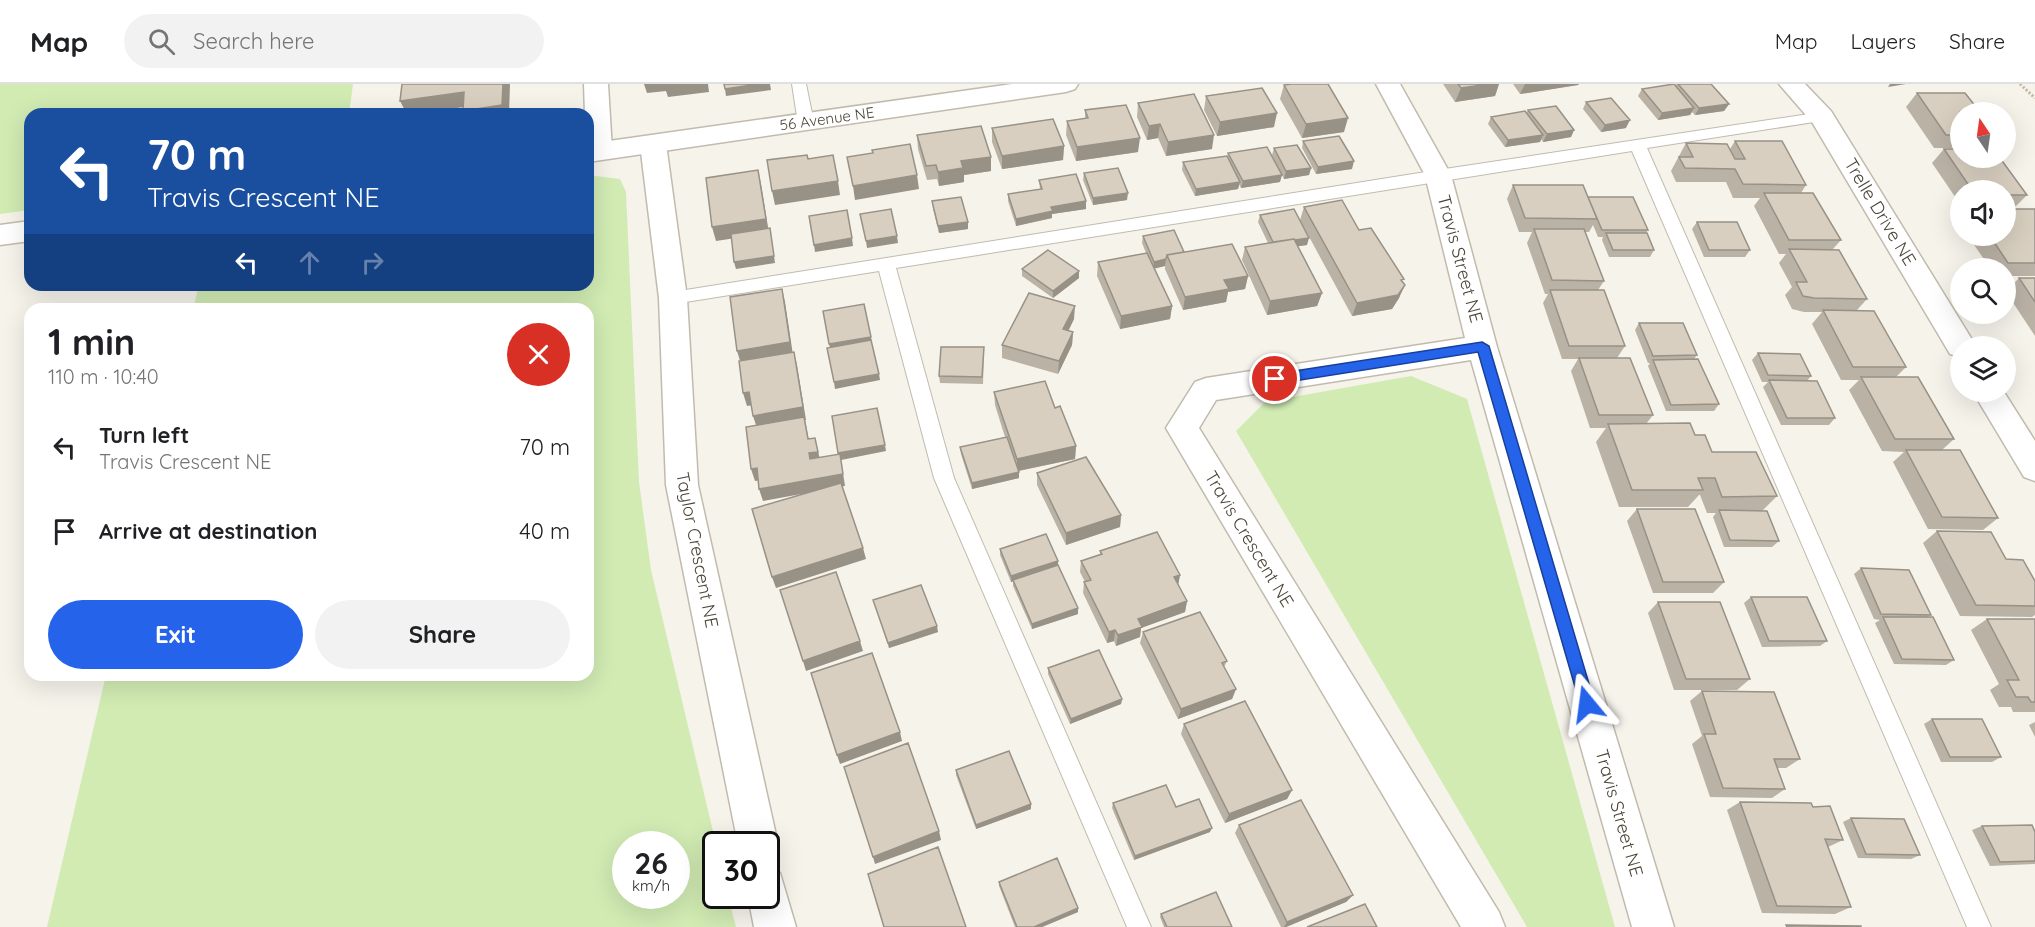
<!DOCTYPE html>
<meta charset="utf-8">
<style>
body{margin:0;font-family:Quicksand,sans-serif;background:#f2f2f2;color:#202124;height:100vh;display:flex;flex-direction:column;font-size:22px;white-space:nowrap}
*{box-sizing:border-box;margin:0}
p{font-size:20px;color:#757577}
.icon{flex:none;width:33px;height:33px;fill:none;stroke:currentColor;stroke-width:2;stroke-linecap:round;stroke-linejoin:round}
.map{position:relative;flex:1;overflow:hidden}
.sheet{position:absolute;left:24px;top:219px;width:570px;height:378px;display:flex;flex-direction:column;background:#fff;border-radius:18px;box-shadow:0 6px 24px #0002}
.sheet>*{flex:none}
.guide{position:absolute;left:24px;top:24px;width:570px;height:183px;border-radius:18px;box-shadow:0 6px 24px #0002;background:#1a4fa0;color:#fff;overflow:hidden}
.needle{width:39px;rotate:347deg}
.buttons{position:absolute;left:1950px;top:18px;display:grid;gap:12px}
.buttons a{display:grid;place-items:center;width:66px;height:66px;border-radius:50%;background:#fff;box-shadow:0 6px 24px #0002;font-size:30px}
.speed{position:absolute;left:612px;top:747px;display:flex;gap:12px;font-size:30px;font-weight:700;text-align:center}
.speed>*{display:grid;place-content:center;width:78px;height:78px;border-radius:50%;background:#fff;box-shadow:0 6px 24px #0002;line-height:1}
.speed small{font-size:15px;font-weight:400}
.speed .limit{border:3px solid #111;border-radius:9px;background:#fff;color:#111}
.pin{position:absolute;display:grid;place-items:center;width:51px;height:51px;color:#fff;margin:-26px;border:3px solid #fff;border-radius:50%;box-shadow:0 2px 6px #0007}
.me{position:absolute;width:66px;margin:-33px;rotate:344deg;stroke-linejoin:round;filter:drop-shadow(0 0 4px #0008)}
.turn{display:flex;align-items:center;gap:21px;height:126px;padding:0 24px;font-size:27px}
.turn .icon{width:78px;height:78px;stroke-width:2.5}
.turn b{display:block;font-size:42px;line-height:51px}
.lanes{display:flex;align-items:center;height:57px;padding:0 24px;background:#0003;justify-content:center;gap:30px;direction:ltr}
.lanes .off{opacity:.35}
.round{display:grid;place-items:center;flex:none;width:63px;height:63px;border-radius:32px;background:#f2f2f2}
.head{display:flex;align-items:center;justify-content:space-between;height:102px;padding:0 24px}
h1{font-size:36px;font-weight:800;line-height:45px}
.button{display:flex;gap:12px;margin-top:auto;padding:12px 24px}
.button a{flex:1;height:69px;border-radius:36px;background:#2563eb;color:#fff;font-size:24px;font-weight:800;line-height:69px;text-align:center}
.button a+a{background:#f2f2f2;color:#202124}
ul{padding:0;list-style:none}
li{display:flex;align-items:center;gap:18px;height:84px;padding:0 24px}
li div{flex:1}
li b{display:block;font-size:22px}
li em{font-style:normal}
header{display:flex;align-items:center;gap:36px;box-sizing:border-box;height:84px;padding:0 30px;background:#fff;border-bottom:2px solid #e0e0e0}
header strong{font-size:28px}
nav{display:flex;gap:33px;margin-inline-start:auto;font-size:21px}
.search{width:420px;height:54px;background:#f2f2f2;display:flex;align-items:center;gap:15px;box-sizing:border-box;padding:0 21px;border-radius:33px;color:#757577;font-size:22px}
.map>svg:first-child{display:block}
.green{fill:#d1ebb3;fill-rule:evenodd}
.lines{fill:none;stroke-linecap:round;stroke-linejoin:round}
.service-casing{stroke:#c2bbad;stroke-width:2}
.minor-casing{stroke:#c2bbad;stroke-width:3}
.tertiary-casing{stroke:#c2bbad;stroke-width:3}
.path{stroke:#c4b79d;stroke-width:3;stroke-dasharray:2 2;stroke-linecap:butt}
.service{fill:#fff;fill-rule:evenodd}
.minor{fill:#fff;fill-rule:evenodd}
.tertiary{fill:#fff;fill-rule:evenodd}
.wall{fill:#bab2a5}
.shaded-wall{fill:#979186}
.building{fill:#d8cfc0;stroke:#979186;stroke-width:1.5}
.route{fill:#2563eb;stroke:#184099;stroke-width:1.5}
.labels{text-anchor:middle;stroke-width:5;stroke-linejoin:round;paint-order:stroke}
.far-street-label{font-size:15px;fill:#4b4438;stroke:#fff}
.street-label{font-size:18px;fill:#4b4438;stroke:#fff}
</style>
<header>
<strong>Map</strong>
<div class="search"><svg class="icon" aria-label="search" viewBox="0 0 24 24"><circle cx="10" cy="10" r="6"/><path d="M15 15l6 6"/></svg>Search here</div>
<nav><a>Map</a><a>Layers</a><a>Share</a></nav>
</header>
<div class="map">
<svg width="2035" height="843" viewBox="0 0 2035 843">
<rect width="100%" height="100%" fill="#f6f3eb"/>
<path class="green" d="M0 0H353L349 30H30V126L0 130Z
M588 91 620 95 626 108 639 398 651 486 716 760V812H728L736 843H47L106 591H588V225H193L199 201H588ZM626 760H676V812H626Z
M1411 292 1467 315 1615 843H1527L1236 347 1265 318Z"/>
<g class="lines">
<g class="service-casing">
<path id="service" d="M792 0H806L814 39 811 42H801L798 39Z
M1822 28 1830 33 1827 36 1647 64 1991 843H1967L1632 67 896 184 954 394 1151 843H1127L934 394 879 187 673 220 664 214 673 208 1438 86Z"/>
</g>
<g class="minor-casing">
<path id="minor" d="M584 0H608L612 67 608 73 599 76 588 70V30H585Z
M1376 0H1400L1451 91 1497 263 1674 843H1632L1471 276 1216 316 1199 344 1499 828 1505 843H1461L1166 344 1195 298 1206 294 1465 254 1425 91Z
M653 52 662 54 666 60 687 214 698 401 778 760 772 774 766 776V760H738L666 401 659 214 640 60 644 54Z
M766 783 780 789 796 843H754L748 812H766Z"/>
</g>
<g class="tertiary-casing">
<path id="tertiary" d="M1012 0H1078L1075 5 1066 8 588 78V60Z
M1779 0H1805L1831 27 1976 262H1960V273L1950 270 1812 38Z
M30 137V157L0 161V141Z
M1973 308H2004L2035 357V397L2024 393Z"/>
</g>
<path class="path" d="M2020 0 2035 14"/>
<use href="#service" class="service"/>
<use href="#minor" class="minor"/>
<use href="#tertiary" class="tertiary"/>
</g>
<path class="wall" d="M1443 0H1499L1495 12 1455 18Z
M1513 0H1579L1578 1 1520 10Z
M1676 0H1711L1729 20 1724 27 1695 31 1692 28 1690 31 1658 36 1638 12 1642 5 1675 2Z
M1284 1 1344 48 1302 54 1280 15Z
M1917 9 1960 28V64H1934L1906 23Z
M1206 12 1274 43 1217 52 1204 26Z
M1586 18 1626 44 1601 48 1583 25Z
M1138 19 1212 65 1166 72 1158 54 1147 56 1137 33Z
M1085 26 1138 68 1076 77 1066 51 1067 37 1085 34Z
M1528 26 1574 46 1571 53 1543 58 1541 55 1540 58 1505 63 1488 40 1491 33 1526 29Z
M992 44 1064 62 1063 76 1002 85 992 58Z
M917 51 991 73V87L964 91V98L939 102 937 95 927 96 918 65Z
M1303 57 1352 85 1316 90 1302 64Z
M1735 57 1806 101 1801 109 1841 156 1833 165 1867 215 1857 226 1906 283 1896 293 1954 355 1942 366 1998 434 1983 446 1928 445 1893 378 1904 368 1882 367 1849 306 1859 296H1841L1812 240 1822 228H1804L1792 225 1785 211 1792 203 1779 179 1786 170H1779L1754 122 1760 114H1733L1726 98H1676L1671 87 1686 59 1730 65Z
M1274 64 1311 84 1309 91 1284 95 1272 71Z
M1944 65 2027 111 2014 124H2006V106H1960V120L1932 79Z
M1228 69 1280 98 1241 104 1239 100 1238 105 1195 112 1182 86 1183 78 1227 74Z
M1084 89 1127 116 1093 121 1083 96Z
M1039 96 1086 125 1052 130V134L1016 142 1008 117V110L1040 105Z
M1513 101 1588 113 1648 146 1646 149 1654 166 1650 173H1609L1602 156 1603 153H1598L1593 141 1589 148H1585L1604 197 1598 206 1625 262 1617 274 1653 331 1646 340 1695 351 1712 368 1777 412 1762 427 1779 457 1772 463H1724L1713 433 1716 429H1707L1700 411H1699L1688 423H1619L1596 358 1606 344H1590L1571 287 1578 275H1562L1543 219 1548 210H1545L1527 159 1532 148H1519L1507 115Z
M932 117 968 145 939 149 933 125Z
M1304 123 1359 146 1403 198 1399 214 1392 225 1352 232 1300 136Z
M2035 125V192H2006V184H1990L1968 152H2006Z
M1260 131 1307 161 1298 162 1322 209 1317 222 1267 231 1242 176 1245 163 1268 159 1258 138Z
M1697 138 1750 166 1745 173H1704L1692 145Z
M1143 152 1248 192 1245 205 1228 208 1226 218 1183 226 1165 185V182L1154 184 1172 222 1170 235 1120 245 1097 192 1098 178 1146 169 1142 159Z
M1022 185 1079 194 1053 214 1022 192Z
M2019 194H2035V252L2006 208Z
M1074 235 1068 247 1073 248 1072 261 1058 290 1002 274V261Z
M1639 239 1697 271 1694 275 1719 320 1714 327H1666L1648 282 1650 279H1648L1635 246Z
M1758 269 1811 292 1807 297 1835 334 1829 341H1781L1763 303 1768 298H1762L1752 276Z
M984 270 983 300 940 299 939 292Z
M994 308 1055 324 1076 362 1075 375 1019 387V394L972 405 961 370 960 363 1005 353 995 321Z
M1037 389 1121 431 1120 443 1066 461 1037 401Z
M1637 425 1724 498 1713 509H1653L1627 437Z
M1937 447 2006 475 2035 497V531L2032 533 1960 532 1923 459Z
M1000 465 1058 481 1078 530 1032 545 1013 502V497L1011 498 1000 471Z
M1100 467 1180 491 1178 500 1187 517 1185 528 1141 544 1140 553 1116 562 1114 557 1107 559 1083 509 1084 498H1085L1080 488 1081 477 1100 471Z
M1861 484 1931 531 1928 533 1954 576 1946 581 1894 580 1875 539 1880 536 1874 535 1854 490Z
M1751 513 1827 557 1820 562 1762 563 1744 519Z
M873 516 938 548 889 564Z
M1658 518 1750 595 1737 606H1674L1648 529Z
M1987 535H2035V628H2013L2011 623H1999L1990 606 1999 600 1971 546Z
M1143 548 1227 577 1224 583 1236 605 1232 615 1178 635 1140 559Z
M1048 584 1122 615 1121 620 1070 640 1048 590Z
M1702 607 1800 675 1786 684H1777L1785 705 1772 714 1710 713 1692 660 1702 652 1690 617Z
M1932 635 2001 673 1992 678H1941L1924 640Z
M2035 638V653L2029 641Z
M1184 640 1292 706 1287 715 1225 739 1181 650Z
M956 686 1031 720V725L976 745 956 691Z
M1740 718 1813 723 1843 756 1828 763 1851 823 1835 830 1762 829 1727 726Z
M1113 719 1176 723 1210 748 1134 776 1112 724Z
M1851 734 1920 771 1911 775 1858 774 1843 738Z
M1239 741 1353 811 1346 818 1286 843H1281L1235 749Z
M1982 742 2035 748V780L1990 782 1972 746Z
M999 798 1078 828 1042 843H1015L999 802Z
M1161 830 1232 843H1164L1160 833Z"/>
<path class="shaded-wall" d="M503 0H510L509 30H465L463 27Z
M644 0H708L709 8 668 13 666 7 647 9Z
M758 0H770L771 6 726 12 725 5Z
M1489 0H1499L1495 12 1455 18 1461 4Z
M1525 0H1579L1578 1 1520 10Z
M1890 0H1906L1888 3Z
M464 8 471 22 415 30H407L400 17Z
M1729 20 1724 27 1695 31 1699 24Z
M1694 24 1690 31 1658 36 1662 29Z
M1277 29 1274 43 1217 52 1220 38Z
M1348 34 1344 48 1302 54 1306 40Z
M1630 36 1626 44 1601 48 1605 41Z
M1160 40 1158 54 1147 56 1149 42Z
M1574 46 1571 53 1543 58 1547 50Z
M1214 51 1212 65 1166 72 1168 58Z
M1543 51 1540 58 1505 63 1508 56Z
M1140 54 1138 68 1076 77 1077 63Z
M1064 62 1063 76 1002 85V72Z
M991 73V87L964 91V98L939 102 938 88 961 77Z
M1354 77 1352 85 1316 90 1318 83Z
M1311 84 1309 91 1284 95 1286 87Z
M758 86 761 100 769 149 716 157 712 143Z
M917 91 919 105 855 116 853 102Z
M1282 91 1280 98 1241 104 1243 97Z
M838 97 840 111 775 121 772 107Z
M1240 98 1238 105 1195 112 1196 105Z
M1128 109 1127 116 1093 121V114Z
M1086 117V125L1052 130V134L1016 142V135L1051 123Z
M968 138V145L939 149 938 142Z
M770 144 775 179 736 185 734 178Z
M897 152 898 159 867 164 866 157Z
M852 154 853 162 815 168 814 161Z
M1309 154 1307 161 1272 166 1274 159Z
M1166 175 1165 182 1153 185 1154 178Z
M1079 187V194L1053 214V207Z
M1248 192 1245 205 1228 208 1226 218 1183 226 1185 213 1224 196Z
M1405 201 1399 214 1392 225 1352 232 1357 219Z
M782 205 785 218 793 271 741 280 737 267Z
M1322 209 1317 222 1267 231 1270 217Z
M1075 222 1074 235 1063 258V245Z
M1172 222 1170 235 1120 245 1121 232Z
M1073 248 1072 261 1058 290 1059 277Z
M871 253 872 260 831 267 829 260Z
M794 268 797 281 806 336H805L811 368 808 355 757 344 753 332Z
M879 290 880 296 835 305 834 298Z
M749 308 753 321 747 322 743 309Z
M815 354 821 380 810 375 809 369Z
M885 361 886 367 841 376 845 402 763 417 759 405 843 390 838 369Z
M1076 362 1075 375 1017 387V375Z
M757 384 761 396 755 397 751 385Z
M1019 388V394L972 405V399Z
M1121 431 1120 443 1066 461V449Z
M863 464 866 475 776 504 772 493Z
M1058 477V483L1011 498V492Z
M1180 491 1178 502 1174 493Z
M1187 517 1185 528 1141 544 1140 553 1116 562 1118 551 1138 535Z
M1078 524V530L1032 545V540Z
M937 542 938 548 889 564 888 559Z
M1115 546 1114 557 1107 559 1109 548Z
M860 557 863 567 806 587 803 577Z
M1236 605 1232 615 1178 635 1181 625Z
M1122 615 1121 620 1070 640 1071 635Z
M900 648 902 657 840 680 837 671Z
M1292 706 1287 715 1225 739 1229 730Z
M1031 720V725L976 745V741Z
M1212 744 1210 748 1134 776 1135 772Z
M939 747 941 756 875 780 873 773Z
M1353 811 1346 818 1286 843H1284L1287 838Z
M1078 824V828L1042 843H1034Z"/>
<path class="building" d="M402 0H503L502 21 463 27 464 8 400 17Z
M724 0H758L725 5Z
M1291 0H1328L1348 34 1306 40 1284 1Z
M1458 0H1489L1461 4Z
M1674 0 1694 24 1662 29 1642 5Z
M1678 0H1711L1729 20 1699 24Z
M1262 4 1277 29 1220 38 1206 12Z
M1917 9H1965L1980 28H1960V51H1946Z
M1194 10 1214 51 1168 58 1160 40 1149 42 1138 19Z
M1611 14 1630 36 1605 41 1586 18Z
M1126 21 1140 54 1077 63 1067 37 1088 34 1085 26Z
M1556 22 1574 46 1547 50 1528 26Z
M1525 27 1543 51 1508 56 1491 33Z
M1053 35 1064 62 1002 72 992 44Z
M981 42 991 73 961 77 963 84 938 88 936 81 926 82 917 51Z
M1339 52 1354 77 1318 83 1303 57Z
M1735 57H1782L1806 101 1743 100 1735 85 1685 84 1679 73H1693L1686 59 1727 60 1735 75H1745Z
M910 60 917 91 853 102 847 73 873 69 872 66Z
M1297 61 1311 84 1286 87 1274 64Z
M1267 63 1282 91 1243 97 1228 69Z
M1944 65H1960V74H2000L2027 111H2006V106H1972Z
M807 71 808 75 833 71 838 97 772 107 767 76Z
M1227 72 1240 98 1196 105 1183 78Z
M1118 84 1128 109 1093 114 1084 89Z
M758 86 766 135 712 143 706 94Z
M1076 90 1086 117 1051 123 1053 127 1016 135 1008 110 1042 105 1039 96Z
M1513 101H1583L1597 135 1525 134Z
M1764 109H1813L1841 156H1789Z
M961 113 968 138 938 142 932 117Z
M1588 113H1633L1648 146H1602Z
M1342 116 1359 146 1371 144 1404 195 1401 196 1405 201 1398 211 1357 219 1304 123Z
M891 125 897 152 866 157 860 130Z
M1294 125 1309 154 1295 156 1294 155 1273 158 1260 131Z
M2006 125H2035V179H2008L1990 152H2006Z
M847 126 852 154 814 161 809 132Z
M1697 138H1737L1750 166H1709Z
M770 144 774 172 734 178 731 150Z
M1534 145H1584L1604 197 1552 196Z
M1174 146 1184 168 1167 171 1166 175 1154 178 1143 152Z
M1606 149H1647L1654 166H1613Z
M1294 155 1322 209 1270 217 1245 163Z
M1232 160 1248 192 1224 196 1229 205 1185 213 1167 171Z
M1789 165 1839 166 1867 215 1814 214 1803 212 1796 198H1807Z
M1048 166 1079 187 1053 207 1022 185Z
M1147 169 1172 222 1121 232 1098 178Z
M2019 194H2035V218Z
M782 205 790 258 737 267 730 213Z
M1550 206H1604L1625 262H1569Z
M1029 209 1075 222 1063 245 1073 248 1059 277 1002 261Z
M864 220 871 253 829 260 823 227Z
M1823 226 1874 227 1906 283H1853Z
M1639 239H1683L1697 271 1653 272Z
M871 256 879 290 834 298 827 264Z
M941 263H984L982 293 939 292Z
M794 268 803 323 753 332 749 308 743 309 739 277Z
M1758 269 1800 270 1811 292 1768 291Z
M1579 274H1630L1653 331H1599Z
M1698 275 1719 320 1671 321 1653 276Z
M1861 293H1918L1954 355H1895Z
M1769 296 1817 297 1835 334H1787Z
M1045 297 1055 324 1060 322 1076 362 1017 375 994 308Z
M877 324 885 361 838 369 832 332Z
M804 333 808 355 815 354 818 368 809 369 810 375 840 370 843 390 759 405 757 384 751 385 746 343Z
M1690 339 1695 351H1705L1712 368H1756L1777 412 1722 413 1715 394H1698L1703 406H1632L1608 340Z
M1007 353 1019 388 972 399 960 363Z
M1906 366H1960L1998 434 1942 433Z
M1086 373 1121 431 1066 449 1037 389Z
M841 399 863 464 772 493 752 425Z
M1637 425H1695L1724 498H1663Z
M1719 426 1767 427 1779 457 1730 456Z
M1937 447 1991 448 2006 475 2023 476 2035 497V522L1976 521Z
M1157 448 1180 491 1174 493 1187 517 1138 535 1142 543 1118 551 1115 546 1109 548 1084 498 1091 496 1081 477 1102 470 1100 467Z
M1046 450 1058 477 1011 492 1000 465Z
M1058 481 1078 524 1032 540 1013 496Z
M1861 484 1909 486 1931 531 1881 530Z
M836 488 860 557 803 577 780 506Z
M921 501 937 542 888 559 873 516Z
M1751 513H1807L1827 557H1769Z
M1658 518H1720L1750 595H1686Z
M1200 528 1227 577 1222 579 1236 605 1181 625 1143 548Z
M1883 533H1933L1954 576 1902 575Z
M1987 535H2035V618H2031L2028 613H2016L2007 596H2019Z
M1099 566 1122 615 1071 635 1048 584Z
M872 569 900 648 837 671 811 589Z
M1702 607 1774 608 1800 675H1774L1785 705 1723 704 1704 650H1716Z
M1245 617 1292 706 1229 730 1184 640Z
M1932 635H1982L2001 673H1950Z
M908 659 939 747 873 773 844 683Z
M1009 667 1031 720 976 741 956 686Z
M1166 701 1176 723 1199 715 1212 744 1135 772 1113 719Z
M1301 716 1353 811 1287 838 1239 741Z
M1740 718 1811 719 1813 723 1830 722 1843 756 1825 755 1851 823 1777 822Z
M1851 734 1904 735 1920 771 1866 770Z
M2032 741 2035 748V777L2000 778 1982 742Z
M938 763 966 843H884L868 790Z
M1057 774 1078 824 1034 843H1017L999 798Z
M1216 808 1232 843H1167L1161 830Z
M1365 820 1377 843H1307Z
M1786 841 1861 842V843H1787Z"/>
<path class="route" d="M1482 258 1489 262 1595 620 1593 625 1587 627 1582 625 1580 620 1478 268 1275 300 1269 295 1275 290Z"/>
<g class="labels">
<g class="far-street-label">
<text transform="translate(827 35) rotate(-8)" y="5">56 Avenue NE</text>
</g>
<g class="street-label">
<text transform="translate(1880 128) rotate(59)" y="6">Trelle Drive NE</text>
<text transform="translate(1460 175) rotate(75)" y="6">Travis Street NE</text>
<text transform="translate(1249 455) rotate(59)" y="6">Travis Crescent NE</text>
<text transform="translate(697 466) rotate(79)" y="6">Taylor Crescent NE</text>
<text transform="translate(1619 729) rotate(74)" y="6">Travis Street NE</text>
</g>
</g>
</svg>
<div class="buttons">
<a><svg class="needle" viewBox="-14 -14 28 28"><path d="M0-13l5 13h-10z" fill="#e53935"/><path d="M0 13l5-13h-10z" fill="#757577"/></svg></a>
<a><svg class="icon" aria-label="sound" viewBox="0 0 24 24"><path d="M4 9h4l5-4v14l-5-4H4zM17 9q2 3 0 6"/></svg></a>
<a><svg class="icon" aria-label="search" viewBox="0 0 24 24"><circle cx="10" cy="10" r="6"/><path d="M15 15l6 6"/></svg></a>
<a><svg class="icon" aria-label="layers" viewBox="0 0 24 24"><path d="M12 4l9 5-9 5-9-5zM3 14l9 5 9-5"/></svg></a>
</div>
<div class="speed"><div>26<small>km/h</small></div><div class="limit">30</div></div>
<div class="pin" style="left:1275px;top:295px;background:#d93025"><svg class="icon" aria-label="arrive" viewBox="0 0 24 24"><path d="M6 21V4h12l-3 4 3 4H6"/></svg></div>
<svg class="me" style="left:1587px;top:620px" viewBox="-20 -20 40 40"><path d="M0-17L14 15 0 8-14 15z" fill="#2563eb" stroke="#fff" stroke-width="4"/></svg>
<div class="guide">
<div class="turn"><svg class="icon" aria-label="left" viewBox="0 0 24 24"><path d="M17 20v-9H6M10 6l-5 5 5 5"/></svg><div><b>70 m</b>Travis Crescent NE</div></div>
<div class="lanes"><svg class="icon" aria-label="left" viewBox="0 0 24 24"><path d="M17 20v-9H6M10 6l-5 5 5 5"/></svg><svg class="icon off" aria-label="ahead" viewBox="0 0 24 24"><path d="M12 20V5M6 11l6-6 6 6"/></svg><svg class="icon off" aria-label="right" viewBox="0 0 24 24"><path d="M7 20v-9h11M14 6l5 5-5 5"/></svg></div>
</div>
<section class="sheet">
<div class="head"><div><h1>1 min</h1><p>110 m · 10:40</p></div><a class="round" style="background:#d93025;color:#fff"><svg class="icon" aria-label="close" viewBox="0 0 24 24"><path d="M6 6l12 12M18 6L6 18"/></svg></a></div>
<ul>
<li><svg class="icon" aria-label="left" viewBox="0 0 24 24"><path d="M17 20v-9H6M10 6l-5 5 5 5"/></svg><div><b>Turn left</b><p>Travis Crescent NE</p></div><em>70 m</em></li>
<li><svg class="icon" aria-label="arrive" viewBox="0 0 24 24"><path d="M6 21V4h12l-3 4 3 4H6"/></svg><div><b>Arrive at destination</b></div><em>40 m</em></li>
</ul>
<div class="button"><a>Exit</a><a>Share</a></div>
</section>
</div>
